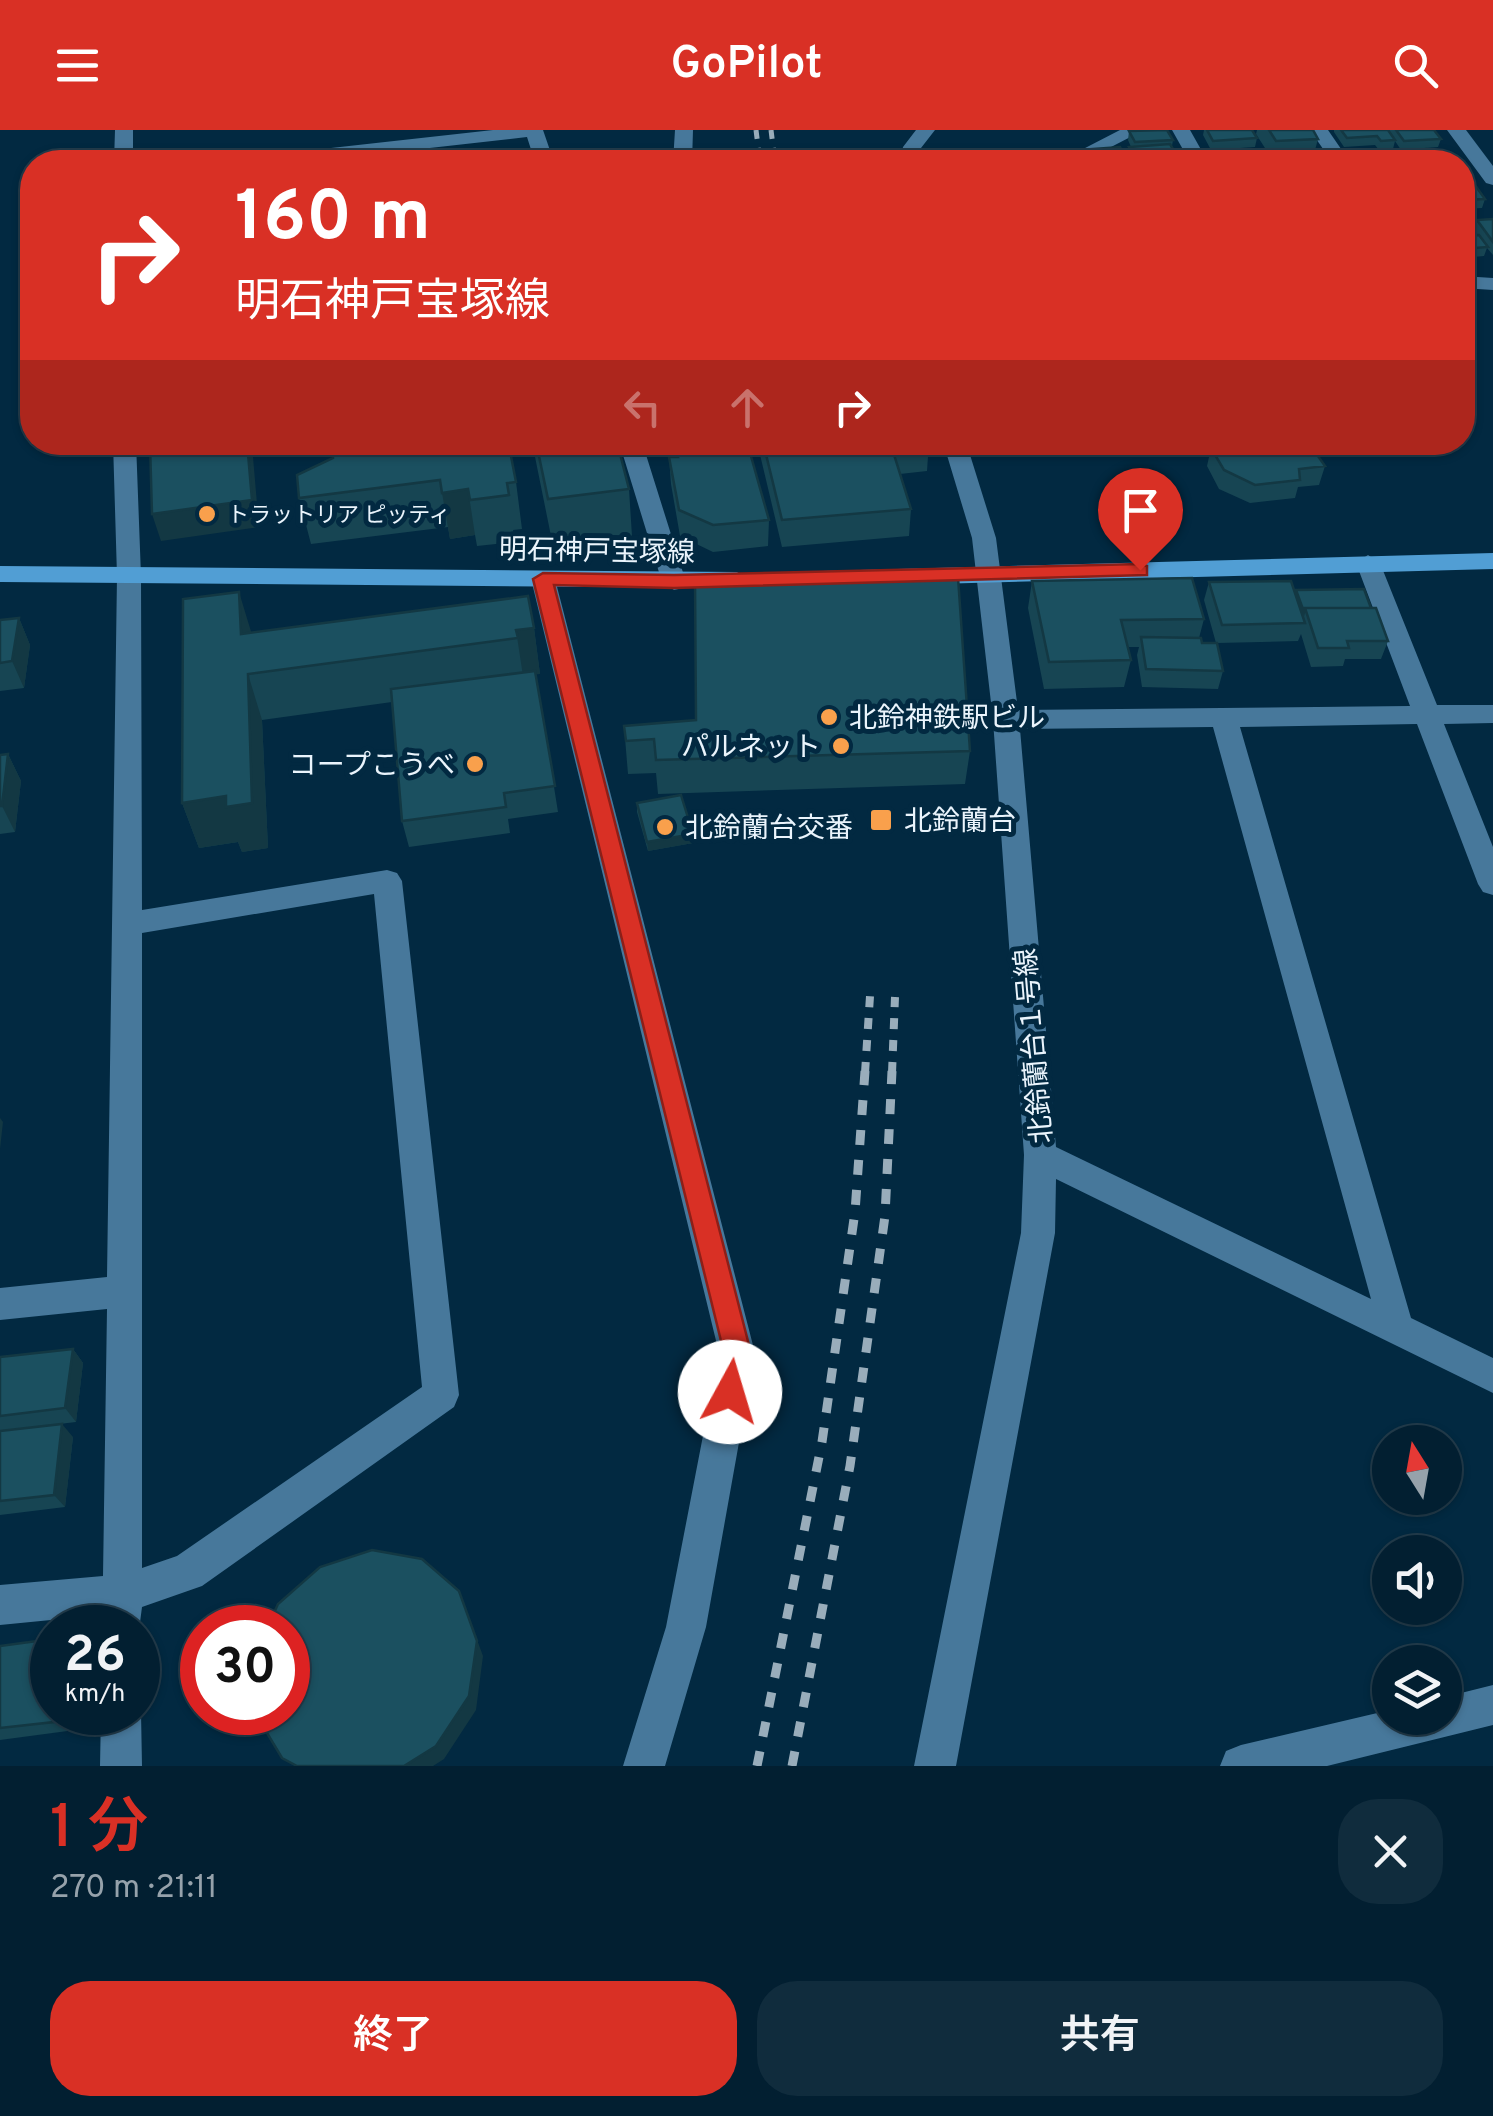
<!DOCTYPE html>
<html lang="ja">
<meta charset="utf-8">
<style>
body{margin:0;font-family:Overpass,"Noto Sans JP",sans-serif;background:#102c3d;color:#f1f3f6;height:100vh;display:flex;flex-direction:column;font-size:38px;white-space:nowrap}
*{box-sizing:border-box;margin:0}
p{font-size:32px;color:#96a2ab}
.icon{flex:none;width:55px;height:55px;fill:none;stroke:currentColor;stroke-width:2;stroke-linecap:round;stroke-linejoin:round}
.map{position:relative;height:1636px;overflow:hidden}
.side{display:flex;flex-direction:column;background:#021f31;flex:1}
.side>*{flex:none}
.top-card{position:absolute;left:20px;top:20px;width:1455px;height:305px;border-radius:40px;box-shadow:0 2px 8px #0004,0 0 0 2px #233d4d;background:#d93025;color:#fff;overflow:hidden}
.needle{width:65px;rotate:349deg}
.buttons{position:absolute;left:1372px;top:1295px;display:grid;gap:20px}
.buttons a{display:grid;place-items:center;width:90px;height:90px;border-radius:50%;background:#021f31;box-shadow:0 2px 8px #0004,0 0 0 2px #233d4d;font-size:50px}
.speed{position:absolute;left:30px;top:1475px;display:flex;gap:20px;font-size:50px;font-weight:700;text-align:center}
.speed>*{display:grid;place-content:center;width:130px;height:130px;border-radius:50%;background:#021f31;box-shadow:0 2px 8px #0004,0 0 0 2px #233d4d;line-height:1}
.speed small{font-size:25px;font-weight:400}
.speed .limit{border:15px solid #d22;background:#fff;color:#111}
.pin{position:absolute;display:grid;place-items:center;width:85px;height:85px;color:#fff;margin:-102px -42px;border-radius:50% 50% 50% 0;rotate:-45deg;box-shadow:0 0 10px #0007}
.pin .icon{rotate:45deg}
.me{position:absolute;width:110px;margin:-55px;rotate:6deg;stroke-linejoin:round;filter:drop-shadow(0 0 8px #0008)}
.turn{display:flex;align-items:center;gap:35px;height:210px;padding:0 50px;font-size:45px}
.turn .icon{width:130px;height:130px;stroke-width:2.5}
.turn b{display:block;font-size:70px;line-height:85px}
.lanes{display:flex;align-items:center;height:95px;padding:0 50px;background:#0003;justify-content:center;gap:50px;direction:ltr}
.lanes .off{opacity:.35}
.round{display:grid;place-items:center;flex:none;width:105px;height:105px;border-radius:40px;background:#102c3d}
.overview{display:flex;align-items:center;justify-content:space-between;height:170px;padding:0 50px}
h1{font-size:60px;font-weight:600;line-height:75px;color:#d93025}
.action{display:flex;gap:20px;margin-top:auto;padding:20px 50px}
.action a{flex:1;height:115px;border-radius:40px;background:#d93025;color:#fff;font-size:40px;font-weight:600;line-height:115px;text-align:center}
.action a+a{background:#102c3d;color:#f1f3f6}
header{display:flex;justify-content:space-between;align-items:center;height:130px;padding:0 50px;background:#d93025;color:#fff;font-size:45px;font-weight:600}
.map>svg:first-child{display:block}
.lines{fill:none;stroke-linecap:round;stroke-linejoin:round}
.minor{fill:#47789b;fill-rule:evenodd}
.major{fill:#519ed4;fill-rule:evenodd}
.rail-far2{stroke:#99adbb;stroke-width:5;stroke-dasharray:9 9;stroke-linecap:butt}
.rail-far1{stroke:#99adbb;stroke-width:8;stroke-dasharray:11 11;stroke-linecap:butt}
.rail{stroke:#99adbb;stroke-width:9;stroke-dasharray:15 15;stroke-linecap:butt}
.wall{fill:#174553}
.shaded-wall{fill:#133843}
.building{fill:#1b5060;stroke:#133843;stroke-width:2.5}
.route{fill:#d93025;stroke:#8d1f18;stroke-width:2.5}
.poi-dot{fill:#f9a04c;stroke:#022941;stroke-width:4}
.labels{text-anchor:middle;stroke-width:10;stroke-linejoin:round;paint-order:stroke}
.far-poi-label{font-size:22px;fill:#eaf4fc;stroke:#022941;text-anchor:start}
.street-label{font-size:28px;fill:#eaf4fc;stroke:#022941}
.poi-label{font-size:28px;fill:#eaf4fc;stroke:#022941;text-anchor:start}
</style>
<header><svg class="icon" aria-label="menu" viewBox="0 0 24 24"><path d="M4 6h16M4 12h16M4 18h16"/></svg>GoPilot<svg class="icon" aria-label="search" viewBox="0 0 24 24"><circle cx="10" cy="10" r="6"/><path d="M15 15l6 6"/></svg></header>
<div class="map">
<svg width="1493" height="1636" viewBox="0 0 1493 1636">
<rect width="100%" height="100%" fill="#022941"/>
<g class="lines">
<path class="minor" d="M115 0H133V32H114Z
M493 0H543L554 32H535L527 7 305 32H249L259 26Z
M675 0H693L692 32H673Z
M916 0H935L921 18 918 32H900L903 17Z
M1120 0H1144L1082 32H1058Z
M1172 0H1190L1208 32H1190Z
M1310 0H1328L1350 32H1332Z
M1447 0H1466L1493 36V55L1486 53Z
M1462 146 1493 148V160L1462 158Z
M113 312H136L141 446 142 780 387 740 397 743 402 751 459 1265 454 1277 202 1456 142 1477 138 1508V1498H102V1485L0 1495V1455L103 1446 107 1179 0 1190V1158L107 1147 117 446ZM374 764 422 1257 177 1426 142 1438V803Z
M619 312H642L686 452 683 458 674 460 662 452Z
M943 312H966L996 408 1018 580 1410 576 1356 433 1368 425 1380 433 1437 575H1493V593L1444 594 1493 717V765L1483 762 1478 754 1417 594 1240 597 1411 1188 1493 1228V1263L1056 1049 1055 1103 956 1636H914L1021 1103 1024 1025 993 590 972 408ZM1213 597 1371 1169 1056 1017 1020 599Z
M543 441 555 449 755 1223 706 1497 665 1636H623L666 1497 719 1223 531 449Z
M1493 1555V1595L1327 1636H1220L1226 1621 1241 1615 1390 1580V1588H1445V1567Z
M138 1573 141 1582 142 1636H100L101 1582H138Z"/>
<path class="major" d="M1493 423V439L823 457 811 449 823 441Z
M0 436 737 442 749 450 737 458 0 452Z"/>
<path class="rail-far2" d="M756 0 760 32
M771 0 775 32"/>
<path class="rail-far1" d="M865 943 870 866
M892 943 895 867"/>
<path class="rail" d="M757 1636 822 1312 855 1082 865 941
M792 1636 850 1336 885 1086 892 941"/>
</g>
<path class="wall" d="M1204 0H1252L1257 8 1255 17 1211 20 1203 5Z
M1257 0H1313L1318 9 1314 24 1321 32H1274L1276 29H1272L1256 4Z
M1334 0H1434L1441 9 1438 17 1401 20 1395 11 1393 19 1379 20 1375 15 1344 17 1334 2Z
M1129 1 1173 10 1172 16 1180 32H1131L1128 26 1129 17H1131L1128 10Z
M1092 19 1128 32H1093L1091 27Z
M1416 20 1460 32H1415L1413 29Z
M1462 49 1485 69 1482 78 1462 79Z
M1493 89V125L1487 118 1484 126 1462 128V91L1471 103 1470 106 1478 105 1474 100 1477 90Z
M532 312H617L629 359 632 406 553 416Z
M757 312H929L927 341 900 344 911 379 909 406 782 417Z
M1216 312H1275L1279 319 1325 336 1319 355 1298 357 1295 368 1250 373 1219 359 1207 336 1211 318 1215 317Z
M669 327 769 390 768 416 713 422 680 406 671 354Z
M297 345 516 352 522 399 513 400 515 412 477 416 475 405 450 409 448 397 311 414 299 368Z
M1032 451 1204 489 1199 508 1202 513H1216L1204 470 1209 452 1295 463 1296 460 1371 478 1388 511 1381 529H1345L1343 536 1311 537 1301 504 1298 511 1217 513 1223 541 1218 559 1142 557 1137 525 1139 517H1127L1131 530 1124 557 1044 559 1028 478Z
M19 488 30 515 24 558 0 561V490Z
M534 498 540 544H536L558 682 508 689 510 703 409 717 402 691 392 572 262 590 268 718 242 722 238 712 199 718 182 673 251 502Z
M624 596 970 621 965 654 658 664 656 643 628 644Z
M8 624 21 651 15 702 0 704V625Z
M637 673 693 713 648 721 637 682Z
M73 1219 83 1233 76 1292 0 1301V1227Z
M0 1301 73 1307 65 1377 0 1385Z
M0 1516 77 1582 75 1600 0 1610Z"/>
<path class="shaded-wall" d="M247 312H249L253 327 259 397 161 411 152 384Z
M468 359 475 405 450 409 442 363Z
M239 462 253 508 241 504Z
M19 488 30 515 24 558 12 531Z
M534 498 540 544 523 546 516 500Z
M248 544 262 590 268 718 242 722 238 712 199 718 182 673Z
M8 624 21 651 15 702 2 676Z
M693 704V713L648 721 647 712Z
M0 988 3 992 0 1019Z
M73 1219 83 1233 76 1292 65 1278Z
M62 1294 73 1307 65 1377 54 1365Z
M459 1461 483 1526 476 1580 444 1629 433 1636H404Z
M64 1582H77L75 1600 63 1591Z"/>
<path class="building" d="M1167 0 1173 10 1135 12 1129 1Z
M1207 0H1252L1257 8 1213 11Z
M1269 0H1313L1318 9 1276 11Z
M1341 0H1388L1395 10 1381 11 1377 6 1347 8Z
M1396 0H1434L1441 9 1404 11Z
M1170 14 1180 31 1136 29 1129 17Z
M1120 17 1128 32H1100L1092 19Z
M1426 19 1430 25 1452 23 1460 32H1425L1416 20Z
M1407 21 1415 32H1370L1364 24Z
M1260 23 1266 32H1226L1222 25Z
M1315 24 1321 32H1280L1276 26Z
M1470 48 1485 69 1462 70V49Z
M1493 89V112L1477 90Z
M1462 91H1463L1471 103 1462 104Z
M1479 105 1488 117 1462 119V106Z
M157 312H247L252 370 152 384 150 314Z
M345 312H483L510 321 516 352 507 353 509 365 470 370 468 359 442 363 440 350 299 368 297 345 333 328V314Z
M536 312H617L629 359 548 369Z
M717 312H747L769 390 713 395 679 380 669 327H678L677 316Z
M763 312H929V315L892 318 911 379 782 390Z
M1219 312H1275L1279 319 1311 316 1325 336 1299 339 1300 350 1255 355 1224 340 1211 318 1222 316Z
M958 447 970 621 656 630 654 609 626 611 624 596 696 590 695 450Z
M1192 448 1204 489 1121 490 1131 530 1049 532 1032 451Z
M1291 451 1305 493 1222 495 1209 452Z
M1364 459 1371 478H1305L1304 482 1296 460Z
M239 462 241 504 528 466 534 498 516 500 518 508 248 544 252 673 226 677V666L182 673 183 469Z
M1305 478H1376L1388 511H1347L1349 518H1318Z
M19 488 12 531 0 533V490Z
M1141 507 1201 508 1202 513H1217L1223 541 1146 539Z
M535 541 555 656 504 663 506 677 402 691 391 559Z
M8 624 2 676H0V625Z
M681 665 693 704 647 712 637 673Z
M73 1219 65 1278 0 1286V1227Z
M62 1294 54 1365 0 1371V1301Z
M372 1420 422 1429 459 1461 477 1511 469 1566 436 1616 404 1636H297L282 1628 255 1583 288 1582V1498H267L278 1474 320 1437Z
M52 1509V1582H64L63 1591 0 1598V1516Z"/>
<path class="route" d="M1140 434 1147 436V445L674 458 554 455 751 1223 740 1271 730 1275 720 1271 716 1262 724 1223 533 449 543 443 674 445Z"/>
<g class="poi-dot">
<circle cx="207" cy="384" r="10"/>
<circle cx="829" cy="587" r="10"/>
<circle cx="841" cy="616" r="10"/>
<circle cx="475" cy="634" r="10"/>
<rect x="869" y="678" width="24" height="24" rx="5"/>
<circle cx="665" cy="697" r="10"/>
</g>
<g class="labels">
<g class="far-poi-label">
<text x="227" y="392">トラットリア ピッティ</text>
</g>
<g class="street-label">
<text transform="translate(597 420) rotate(1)" y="10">明石神戸宝塚線</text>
<text transform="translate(1033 916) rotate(-95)" y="10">北鈴蘭台１号線</text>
</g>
<g class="poi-label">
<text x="849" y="597">北鈴神鉄駅ビル</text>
<text x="821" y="626" text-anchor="end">パルネット</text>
<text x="455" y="644" text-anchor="end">コープこうべ</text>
<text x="904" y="700">北鈴蘭台</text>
<text x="685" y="707">北鈴蘭台交番</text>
</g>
</g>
</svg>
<div class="buttons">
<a><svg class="needle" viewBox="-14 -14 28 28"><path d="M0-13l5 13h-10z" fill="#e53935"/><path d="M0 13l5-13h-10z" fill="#96a2ab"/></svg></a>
<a><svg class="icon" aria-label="sound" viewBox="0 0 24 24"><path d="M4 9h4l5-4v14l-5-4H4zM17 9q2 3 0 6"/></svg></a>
<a><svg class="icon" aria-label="layers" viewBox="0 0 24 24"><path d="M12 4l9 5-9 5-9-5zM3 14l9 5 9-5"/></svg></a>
</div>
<div class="speed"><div>26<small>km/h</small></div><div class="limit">30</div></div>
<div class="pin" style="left:1140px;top:440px;background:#d93025"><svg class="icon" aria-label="arrive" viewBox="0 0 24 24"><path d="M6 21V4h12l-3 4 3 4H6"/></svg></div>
<svg class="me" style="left:730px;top:1262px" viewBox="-20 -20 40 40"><circle r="19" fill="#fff"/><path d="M0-13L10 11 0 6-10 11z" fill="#d93025"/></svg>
<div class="top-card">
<div class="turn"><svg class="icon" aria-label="right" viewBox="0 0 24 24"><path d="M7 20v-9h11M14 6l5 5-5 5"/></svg><div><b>160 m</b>明石神戸宝塚線</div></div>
<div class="lanes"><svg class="icon off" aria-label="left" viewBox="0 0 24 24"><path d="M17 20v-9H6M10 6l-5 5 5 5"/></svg><svg class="icon off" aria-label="ahead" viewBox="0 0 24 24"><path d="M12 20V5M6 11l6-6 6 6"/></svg><svg class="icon" aria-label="right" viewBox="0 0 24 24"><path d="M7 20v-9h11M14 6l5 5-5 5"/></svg></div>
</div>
</div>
<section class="side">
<div class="overview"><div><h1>1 分</h1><p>270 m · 21:11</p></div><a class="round"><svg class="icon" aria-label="close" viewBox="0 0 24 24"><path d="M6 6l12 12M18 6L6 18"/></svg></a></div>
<div class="action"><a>終了</a><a>共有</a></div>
</section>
